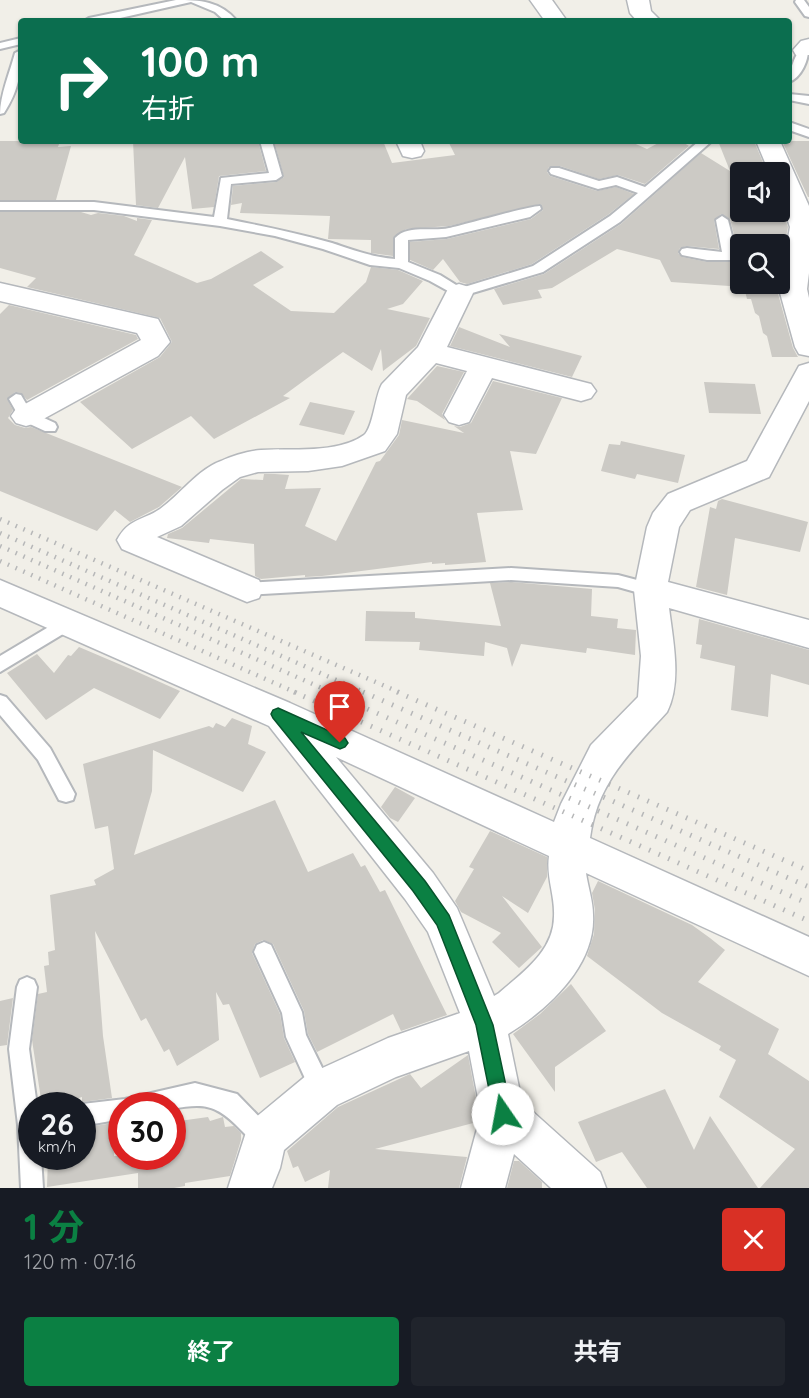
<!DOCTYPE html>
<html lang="ja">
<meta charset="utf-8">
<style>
body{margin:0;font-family:Quicksand,"Noto Sans JP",sans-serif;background:#20242c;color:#f1f3f6;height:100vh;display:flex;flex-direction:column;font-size:22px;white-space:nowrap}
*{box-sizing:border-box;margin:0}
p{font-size:20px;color:#9ea1a6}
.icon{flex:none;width:33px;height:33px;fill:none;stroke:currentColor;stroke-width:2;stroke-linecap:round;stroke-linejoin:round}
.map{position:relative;height:1188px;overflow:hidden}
.sheet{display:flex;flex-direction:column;background:#171b24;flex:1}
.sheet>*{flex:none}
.guide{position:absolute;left:18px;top:18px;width:774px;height:126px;border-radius:6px;box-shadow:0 2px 4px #0004;background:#0b6e4f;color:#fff;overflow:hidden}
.tools{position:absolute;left:730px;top:162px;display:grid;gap:12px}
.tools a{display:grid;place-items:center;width:60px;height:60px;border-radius:6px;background:#171b24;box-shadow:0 2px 4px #0004;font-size:30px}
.speed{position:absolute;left:18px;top:1092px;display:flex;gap:12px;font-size:30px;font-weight:700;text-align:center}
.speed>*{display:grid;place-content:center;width:78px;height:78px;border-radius:50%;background:#171b24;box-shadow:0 2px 4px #0004;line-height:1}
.speed small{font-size:15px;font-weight:400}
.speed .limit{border:9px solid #d22;background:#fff;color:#111}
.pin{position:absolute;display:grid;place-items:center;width:51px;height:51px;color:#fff;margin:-62px -26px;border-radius:50% 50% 50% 0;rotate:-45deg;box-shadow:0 0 6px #0007}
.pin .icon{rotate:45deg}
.me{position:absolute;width:66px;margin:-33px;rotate:348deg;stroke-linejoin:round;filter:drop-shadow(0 0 4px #0008)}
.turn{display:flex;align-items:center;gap:21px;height:126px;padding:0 24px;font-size:27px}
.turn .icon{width:78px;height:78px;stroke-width:2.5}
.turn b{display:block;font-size:42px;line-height:51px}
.round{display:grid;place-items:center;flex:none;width:63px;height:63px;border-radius:6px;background:#20242c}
.overview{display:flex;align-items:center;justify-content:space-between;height:102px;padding:0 24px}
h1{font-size:36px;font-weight:700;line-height:45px;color:#0b8043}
.cta{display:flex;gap:12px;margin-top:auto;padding:12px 24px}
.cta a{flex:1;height:69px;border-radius:6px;background:#0b8043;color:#fff;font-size:24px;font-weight:700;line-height:69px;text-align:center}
.cta a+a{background:#20242c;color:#f1f3f6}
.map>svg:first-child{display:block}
.building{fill:#cccac5}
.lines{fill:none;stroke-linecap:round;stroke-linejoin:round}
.lane-casing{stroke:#b5b8bc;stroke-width:4}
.street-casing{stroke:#b5b8bc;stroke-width:3}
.lane{fill:#fff;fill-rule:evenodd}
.street{fill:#fff;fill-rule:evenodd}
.rail-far1{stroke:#b6b7b8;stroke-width:4.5;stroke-dasharray:1.5 7;stroke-linecap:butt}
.rail{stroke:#b6b7b8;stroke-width:5;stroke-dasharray:1.5 9;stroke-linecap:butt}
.route{fill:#0b8043;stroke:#07532c;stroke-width:1.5}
</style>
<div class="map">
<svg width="809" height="1188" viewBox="0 0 809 1188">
<rect width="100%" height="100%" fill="#f1efe8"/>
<path class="building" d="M0 141H60L58 147 71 146 56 200H0Z
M133 141H258L266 171 219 176 214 207 192 209 185 157 158 208 136 205Z
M274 141H383L392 163 455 155 448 141H629L647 149 662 141H681L689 146 645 184 618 175 599 179 560 166 549 167 547 172 550 176 597 191 616 187 634 194 609 214 532 264 467 284 460 282 443 259 433 270 410 260V242L447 239 531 219 543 210 541 204 449 226 406 229 393 238V256L371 253V240L328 239 330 216 240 213 242 203 231 205 233 186 276 182 284 177Z
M718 141H754L767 172H741V212H780V204L788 227 784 247H780V244H741V250H738L730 219 721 214 714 220 719 249 687 246 680 248 678 253 682 257 707 262H741V284H778L777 290 793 348 798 357H772L767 336 763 333 759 316 755 313 751 299H747L744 287 671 282 660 260 617 249 552 288 538 290 542 298 503 305 494 289 544 274 621 224 701 153 730 171Z
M782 141H809V197H808Z
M0 212H81L91 215 98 213 124 216 137 221V218L152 220 134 255 197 283 211 279 261 251 284 267 253 285 291 311 334 313 366 282 371 267 398 270 423 281 403 304 387 309 430 318 416 346 383 371 381 349 372 371 343 352 283 396 290 398 214 439 191 416 132 449 80 402 160 357 172 342 160 318 27 287 36 278 0 268Z
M9 305 136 335 138 339 27 400 21 393 15 392 7 399 13 410 8 418 15 425 25 428 31 427 182 487 159 507 130 522 115 510 97 531 0 491V314Z
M459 327 510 347 499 334 582 356 572 377 450 346Z
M437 366 464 372 442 414 445 420 417 401 407 399Z
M493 381 562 398 536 454 510 451 523 510 477 513 486 562 445 565V563L432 564V562L322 576 305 577V575L261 579 255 576 254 544 210 539 209 543 167 538 168 534 182 528 241 479 263 480 264 474H275L289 475 285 489 321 488 305 526 336 541 376 462 380 461 399 435 402 420 464 433 454 426 460 427 471 423Z
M704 382 755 384 761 414 709 413Z
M310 402 355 411 344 435 299 425Z
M621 441 685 455 678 483 637 474 635 479 601 471 609 444 620 445Z
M722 499 808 522 800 552 735 538 727 595 696 587 710 507 716 509 718 501Z
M511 582 592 589 591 616 618 619 617 628 636 630 635 655 587 648 586 653 521 644 512 667 507 648 485 642 484 656 419 650 420 642 365 641 366 611 415 612V618L501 626 490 583Z
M699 619 809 650V685L771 674 768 717 731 710 735 666 700 658 702 645 696 644Z
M79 647 133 670 180 691 160 719 94 688 46 720 7 673 37 654 54 673 68 655 71 656Z
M232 718 252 726 248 744 266 752 243 792 153 750 152 791 134 855 275 800 308 872 353 853 361 867 365 865 380 892 385 890 447 1015 401 1031 393 1014 317 1052 308 1034 304 1011 273 944 263 940 255 944 252 953 280 1014 284 1038 295 1062 260 1078 229 1004 223 1005 216 992 219 1040 177 1066 169 1049 164 1052 146 1018 141 1021 95 931 103 1036 112 1098 82 1102V1097L54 1106H42L32 1040 38 994 47 992 44 966 49 965 48 952 55 950 50 895 96 885 94 880 114 869 108 826 95 829 83 764 209 726 213 728 216 723 225 727Z
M395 787 415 798 398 822 390 818 381 807Z
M490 831 547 857V877L528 913 502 896 542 947 519 968 492 942 501 933 461 912 455 901 474 869 469 867Z
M598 881 692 925 710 938 725 950 698 982 779 1029 768 1054 809 1081V1188H760L795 1149 719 1097 736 1060 719 1050 721 1046 662 1013 587 956 594 934 595 910 592 893Z
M571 984 606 1031 555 1067V1092L513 1034 540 1014Z
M13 998 7 1045 0 1046V1001Z
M468 1055 479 1114 477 1122 375 1149 467 1157 459 1188H328L330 1170 305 1182 298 1166 293 1168 287 1151 338 1107 410 1074 421 1088Z
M665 1089 694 1150 710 1116 758 1188H647L622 1152 596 1162 578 1122Z
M208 1117 210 1121 223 1117 225 1127 234 1126 241 1133V1140L230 1176 185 1183V1186L174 1188H138V1173L47 1187 48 1156H82V1128L113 1123 114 1156H172V1122Z
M514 1161H519L542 1182V1188H507Z"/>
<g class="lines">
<g class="lane-casing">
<path id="lane" d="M176 0C200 0 220 1 237 21H225L215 12 191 2 107 21H84L89 18Z
M796 0H804L809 7V17L805 16 795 2Z
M21 38V44L0 49V43Z
M804 47 808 48C809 60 801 78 789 82 789 73 795 51 804 47Z
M21 50C21 75 18 91 4 113L0 114C0 95 10 72 15 53Z
M789 94 809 96V104L789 100Z
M789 122 809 129V137L789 130Z
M260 141H272L282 176 276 180 231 184 227 219C262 226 297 233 332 243 354 250 371 257 395 259V238C408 224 432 232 449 228 463 225 533 205 540 206L541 209 530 217 446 237 408 240V262L440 275 461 288 533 266 610 216 638 193 616 185 598 189 551 174 549 171 551 168H559L599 181 617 177 645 187 699 141H712L620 222 543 272 459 297 430 281 399 268 370 265 323 249 275 236 220 226 94 210H0V202H94L214 217 221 178 269 173Z
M722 216 728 220 736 252H741V260H707L682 255 680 252 682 249 687 248 722 252 716 220Z
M780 252H798L805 256 798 260H780Z
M16 394 21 395 31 412 55 423 57 427 55 431H45L21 420 9 399Z
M511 568 618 575 656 585 658 590 656 595 650 596 618 587 511 580 247 595 241 594 239 589 241 584 247 583Z
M67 616 73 618 75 623 73 628 0 672V656Z
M0 695 6 697 50 748 75 794 73 800 66 802 59 800 38 760 0 715Z
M264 942 271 945 302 1012 306 1035 333 1090 330 1098 322 1101 314 1098 286 1037 282 1013 254 952 257 945Z
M27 977 34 980 37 987 29 1049 37 1106H32V1156H41L43 1188H21L18 1125 9 1049 17 987 20 980Z
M195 1083 237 1094 272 1130 275 1138 272 1146 264 1149C254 1145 249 1138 242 1131 218 1106 207 1102 172 1109V1106H122V1119L82 1126V1106H79L82 1104 125 1099Z"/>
</g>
<g class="street-casing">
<path id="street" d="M530 0H552L567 21H545Z
M627 0H649L651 11 661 21H637L630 13Z
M809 39V55H796L793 50 801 41Z
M396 141H420L424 151 421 156 412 158 403 156Z
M756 141H780L809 206V273L807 289 809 298V356L799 354 795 347 779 289 790 227 780 197V172H769Z
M0 283 158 319 170 342 158 356 36 423 26 426 16 423 11 416 16 409 141 340 137 333 0 301Z
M459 284 469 287 473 293 447 347 591 384 596 391 591 398 581 401 492 378 469 422 459 425 449 422 444 415 467 371 436 363 406 395 397 434 385 451 342 466 308 471 258 472 240 477 222 490 181 526 157 537 259 580 263 589 259 598 247 602 122 549 117 540C129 518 142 521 160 509 181 494 197 470 221 461 232 456 248 451 261 450 291 448 338 454 364 435 373 428 375 396 382 384L418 347 449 287Z
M809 363V401L769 477 690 510 679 527 668 582 809 620V648L669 608C673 641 682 682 667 712 631 752 597 782 590 838L809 937V976L586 873C588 887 593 901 593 915 596 966 547 1010 508 1034L522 1102 600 1172 606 1188H551L514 1154 505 1188H461L481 1114 469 1051 396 1077 337 1105 284 1150 280 1168 272 1188H228L249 1123 307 1075 388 1038 460 1013 428 932 405 899 269 726 0 607V580L290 703 554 822 561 804 591 745 638 697 641 656 634 590 647 527 653 513 668 494 747 461 799 366ZM336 757 549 856C546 877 555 895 554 916 554 951 523 972 499 993L494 996 457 908 433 873Z"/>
</g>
<use href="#lane" class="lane"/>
<use href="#street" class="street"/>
<path class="rail-far1" d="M0 519 401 693
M0 533 366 693
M0 546 333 693
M0 561 297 693"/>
<path class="rail" d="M294 692 809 921
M329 692 809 904
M363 692 809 887
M397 692 809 871"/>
</g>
<path class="route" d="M278 708 345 738 348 743 345 747 340 749 301 732 425 881 449 915 493 1025 512 1114 510 1120 503 1123 497 1120 494 1114 476 1025 437 925 413 891 273 718 271 714 273 710Z"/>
</svg>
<div class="tools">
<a><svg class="icon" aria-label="sound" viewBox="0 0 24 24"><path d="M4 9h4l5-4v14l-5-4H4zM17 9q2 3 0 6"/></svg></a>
<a><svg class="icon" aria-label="search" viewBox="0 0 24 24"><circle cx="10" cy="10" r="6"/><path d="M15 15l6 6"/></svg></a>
</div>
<div class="speed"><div>26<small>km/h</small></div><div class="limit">30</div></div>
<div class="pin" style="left:340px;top:743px;background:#d93025"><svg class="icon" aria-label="arrive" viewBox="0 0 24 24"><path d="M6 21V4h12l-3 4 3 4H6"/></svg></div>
<svg class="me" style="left:503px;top:1114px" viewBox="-20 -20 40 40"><circle r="19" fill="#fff"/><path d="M0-13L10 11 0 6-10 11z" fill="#0b8043"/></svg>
<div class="guide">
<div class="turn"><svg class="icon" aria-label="right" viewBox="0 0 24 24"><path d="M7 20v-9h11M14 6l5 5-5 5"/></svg><div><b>100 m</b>右折</div></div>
</div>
</div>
<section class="sheet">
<div class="overview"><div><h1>1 分</h1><p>120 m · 07:16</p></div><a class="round" style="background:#d93025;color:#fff"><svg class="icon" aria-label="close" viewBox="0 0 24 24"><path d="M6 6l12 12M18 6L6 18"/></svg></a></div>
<div class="cta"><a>終了</a><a>共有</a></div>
</section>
